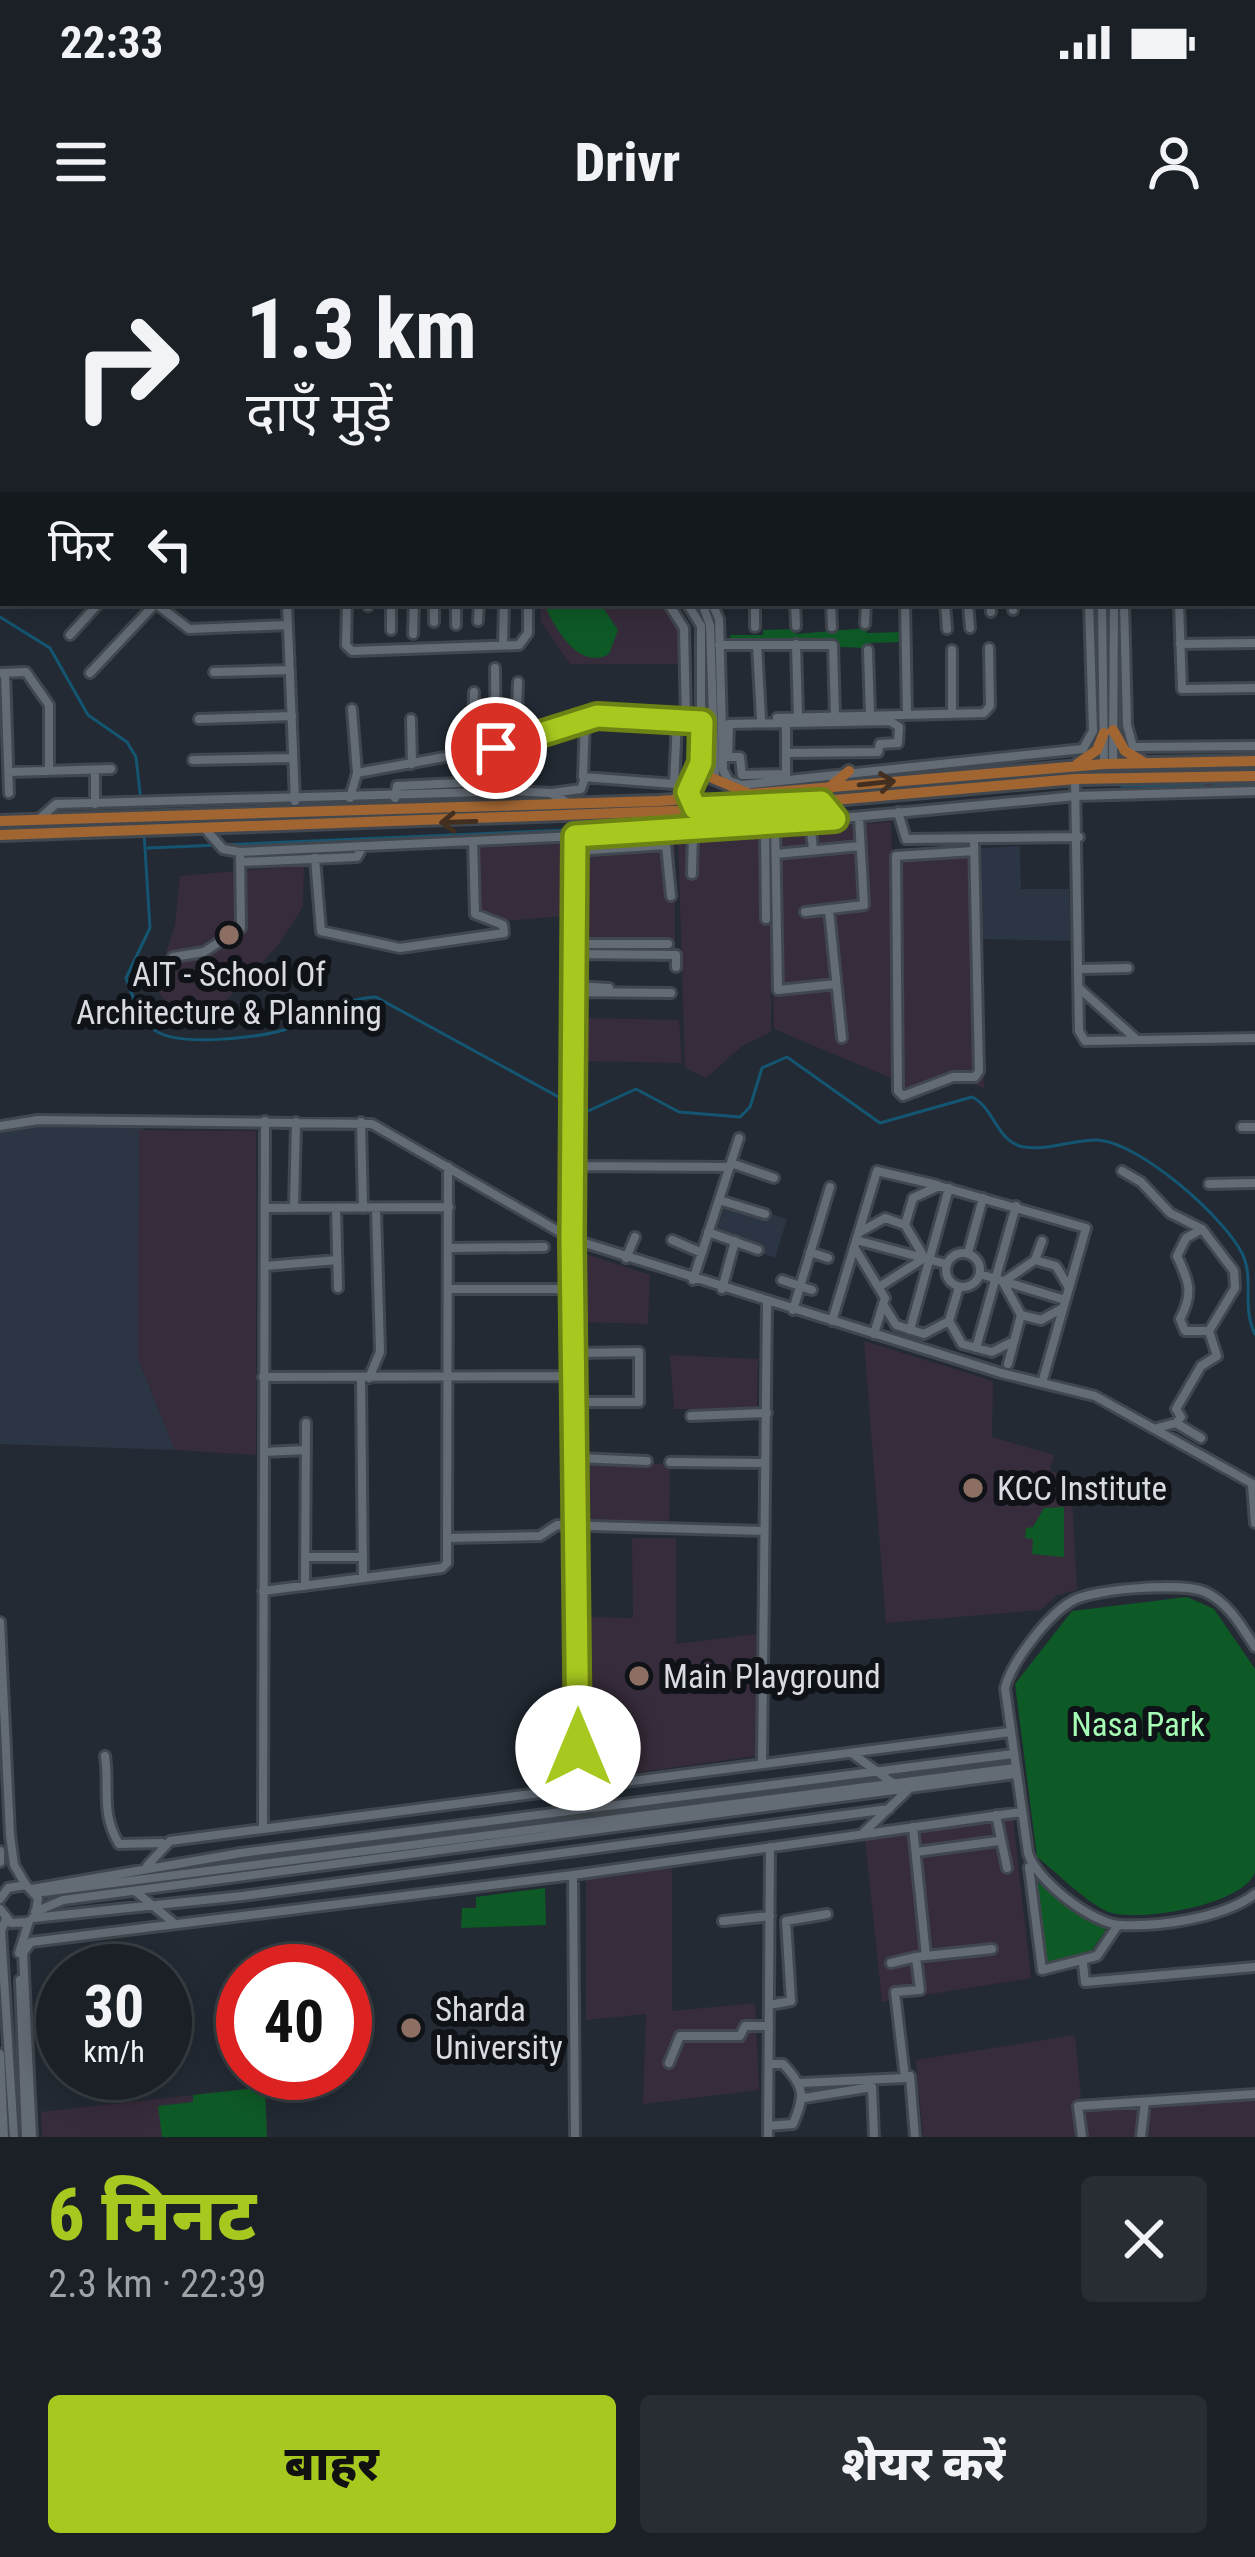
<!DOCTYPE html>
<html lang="hi">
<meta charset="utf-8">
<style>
body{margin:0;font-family:"Roboto Condensed","Noto Sans Devanagari",sans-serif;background:#272d32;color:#f1f3f6;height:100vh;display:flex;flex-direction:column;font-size:45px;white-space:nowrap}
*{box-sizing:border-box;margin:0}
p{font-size:39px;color:#9fa3a7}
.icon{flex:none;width:66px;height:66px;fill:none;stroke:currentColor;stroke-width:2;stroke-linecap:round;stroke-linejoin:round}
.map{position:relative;height:1897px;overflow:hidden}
.sheet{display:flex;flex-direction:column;background:#1a2026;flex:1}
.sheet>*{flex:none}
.top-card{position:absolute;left:0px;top:0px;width:1257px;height:366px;box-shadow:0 6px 30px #0003,0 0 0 3px #383e43;background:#1a2026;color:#f1f3f6;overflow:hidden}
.speed{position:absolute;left:36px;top:1704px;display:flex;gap:24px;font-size:60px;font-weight:700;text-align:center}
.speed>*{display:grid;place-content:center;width:156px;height:156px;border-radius:50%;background:#1a2026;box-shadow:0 6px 30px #0003,0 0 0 3px #383e43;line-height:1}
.speed small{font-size:30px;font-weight:400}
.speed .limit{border:18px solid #d22;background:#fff;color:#111}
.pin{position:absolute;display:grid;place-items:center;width:102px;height:102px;color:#fff;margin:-51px;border:6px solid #fff;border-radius:50%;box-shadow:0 3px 12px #0007}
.me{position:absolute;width:132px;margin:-66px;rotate:0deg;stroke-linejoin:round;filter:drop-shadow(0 0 9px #0008)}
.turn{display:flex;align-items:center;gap:42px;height:252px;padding:0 48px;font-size:54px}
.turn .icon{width:156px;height:156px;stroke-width:2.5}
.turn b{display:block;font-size:84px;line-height:102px}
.then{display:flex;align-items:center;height:114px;padding:0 48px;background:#0003;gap:24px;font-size:45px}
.round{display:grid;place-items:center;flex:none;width:126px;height:126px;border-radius:12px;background:#272d32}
.head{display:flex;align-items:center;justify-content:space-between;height:204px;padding:0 48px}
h1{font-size:72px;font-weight:800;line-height:90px;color:#a7c81f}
.cta{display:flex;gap:24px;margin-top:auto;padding:24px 48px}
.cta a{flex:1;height:138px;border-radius:12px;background:#a7c81f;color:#111;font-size:48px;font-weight:800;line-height:138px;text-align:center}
.cta a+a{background:#272d32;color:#f1f3f6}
.status{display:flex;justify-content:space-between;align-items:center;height:84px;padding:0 60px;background:#1a2026;direction:ltr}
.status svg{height:33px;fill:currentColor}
header{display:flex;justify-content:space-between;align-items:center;height:156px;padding:0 48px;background:#1a2026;font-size:54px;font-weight:800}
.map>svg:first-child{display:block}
.built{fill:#2b3543}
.education{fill:#372c3b}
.green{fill:#0e5a27}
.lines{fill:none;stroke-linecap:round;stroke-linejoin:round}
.stream{stroke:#145571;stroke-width:3}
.minor-casing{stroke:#41474e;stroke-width:14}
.major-casing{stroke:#41474e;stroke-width:16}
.minor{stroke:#636b75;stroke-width:8}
.major{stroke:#a06531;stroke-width:10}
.oneway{stroke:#422f1f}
.route-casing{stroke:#6d8214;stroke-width:30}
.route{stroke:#a7c81f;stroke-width:21}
.education-dot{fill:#8d6e63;stroke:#0f1216;stroke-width:4.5}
.labels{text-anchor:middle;stroke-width:12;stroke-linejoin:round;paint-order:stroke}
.poi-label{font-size:33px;fill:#d8dce2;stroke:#0f1216;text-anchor:start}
.park-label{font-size:33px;fill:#a5fcb5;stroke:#0f1216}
</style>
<div class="status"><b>22:33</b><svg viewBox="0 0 49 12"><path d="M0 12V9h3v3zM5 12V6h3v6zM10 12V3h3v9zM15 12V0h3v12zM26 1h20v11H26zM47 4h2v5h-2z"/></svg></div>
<header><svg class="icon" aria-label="menu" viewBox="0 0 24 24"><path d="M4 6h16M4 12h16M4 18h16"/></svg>Drivr<svg class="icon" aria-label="person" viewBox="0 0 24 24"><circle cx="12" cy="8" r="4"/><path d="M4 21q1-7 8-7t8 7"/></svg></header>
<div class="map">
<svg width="1255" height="1897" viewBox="0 0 1255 1897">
<rect width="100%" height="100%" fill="#232a33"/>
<path class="built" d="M1020 606 1021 649H1069L1071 701 983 699 981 608Z
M144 882 138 1118 175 1210 0 1204V887Z
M727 960 787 979 775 1018 715 997Z"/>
<path class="education" d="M541 363H664L681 384 680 424H570L540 380Z
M891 582 892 611 980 609 984 848 959 839 899 863 898 841 774 789 771 613V792L742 806 706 838 685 828 678 597Z
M675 596V713L581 712V603Z
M564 604V676L480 683V606Z
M304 625 303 667 279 704 219 768 169 766 155 747 175 685 180 636Z
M581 778 679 780 682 823 582 821Z
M139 890 256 891V1215L175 1210 138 1118Z
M583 1013 650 1035 648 1084 584 1082Z
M864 1101 993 1141 992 1197 1054 1215 1050 1231 1071 1237 1077 1350 1057 1355 1041 1370 886 1383Z
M670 1115 758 1119 757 1170 674 1169Z
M582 1221 670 1224 669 1286 581 1285Z
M632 1298H676V1404L757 1394 756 1516 584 1540 582 1377 633 1378Z
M1013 1578 1031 1738 882 1762 865 1598Z
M672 1626V1771L755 1763 759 1850 643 1864 646 1774 586 1780V1637Z
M1075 1795 1082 1868 1255 1850V1897H923L916 1820Z
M265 1847 267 1897H42L41 1872Z"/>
<path class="green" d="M544 363H600L618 390 609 414C579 431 554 388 544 363Z
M866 388 867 393 904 392V402L867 403 866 408 795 405V411L731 407 730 395H763V390L795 389 796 394Z
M1064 1267V1317L1032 1314 1033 1299 1025 1298 1026 1288 1033 1287 1044 1268Z
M1187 1357 1214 1369 1255 1429V1632C1245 1665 1134 1684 1106 1671 1082 1659 1059 1634 1037 1617L1015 1444 1072 1371Z
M1034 1640 1106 1690 1084 1721 1044 1725Z
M545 1648 546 1685 461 1688 462 1668H476V1657Z
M265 1847 267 1897H162L158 1866 193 1862V1855Z"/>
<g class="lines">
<path class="stream" d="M0 377 50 408 88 475 127 502 136 517 142 571
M1214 545 1255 544
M1122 546 1203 545
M144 593 150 688 126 738C131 753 140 777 152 788 172 808 254 798 280 791 314 783 340 758 376 757L586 872 636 849 679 872 740 877 750 867 762 828 787 817 880 883 972 857C995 868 996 902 1024 907 1049 911 1074 899 1098 900 1140 903 1223 976 1242 1013 1255 1040 1241 1067 1255 1094
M148 608 686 585"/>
<g class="minor-casing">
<path id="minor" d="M15 0V3
M44 0V3
M73 0V3
M178 0V3
M225 0V3
M436 0V3
M450 0V3
M612 0V3
M761 0 762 3
M788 0 790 3
M819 0 821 3
M845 0 847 3
M901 0 904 3
M1032 0V3
M1081 0V3
M1096 0V3
M1108 0V3
M1118 0V3
M1247 0V3
M105 3V0
M360 3 409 0
M463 3 467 0
M512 3 516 0
M674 3V0
M872 3 875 0
M0 28H3
M0 57H3
M1254 68H1255
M0 85H3
M0 117H3
M1254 131 1255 146
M0 153H3
M1254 160H1255
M1254 184H1255
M0 197H3
M1254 228H1255
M0 311 3 313
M1254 358H1255
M155 363 189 389 288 385
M287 363 295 561
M347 363 346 405 352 411 519 405 528 393V363
M668 363 684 388 686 481
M687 363 701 386V523L695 539
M702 363 710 385 715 537
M712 363 719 379 723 530 729 541 742 545 1083 509 1093 491 1089 363
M795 363 796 386
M831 363 832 387
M905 363 907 474
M945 363 947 389
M968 363 970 388
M990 363 991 372
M1013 363V370
M1102 363 1104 524
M1124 363 1127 485 1133 507 1255 506
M1179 363 1182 449 1255 448
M368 366V363
M478 381 479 363
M434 382V363
M865 384 866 363
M456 385V363
M755 387V363
M391 390V363
M413 394 414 363
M70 395 99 363
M503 404 504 363
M796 404 798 477
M1180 404 1255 403
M719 405H833L835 476
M757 405 761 479
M868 410 870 475
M952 410V473
M495 428 496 509
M214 432 290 430
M0 433 26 432 49 465V531
M5 433 9 553
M90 433 155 364
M352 469 357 533
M585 478 583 537 674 544 677 481
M777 478 984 473 990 466 989 408
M199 479 292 476
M411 479 412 524
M786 483V538
M516 504 518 442
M786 513 878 512 880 504 898 503 899 487 890 481 729 484 728 517H740L742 535 786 534
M472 514 474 452
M193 520 293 518
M1113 523 1114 363
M95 530V564
M9 532 111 529
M1075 539 1079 791 1085 801 1255 798
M552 553 581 549 585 538
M350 558 357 533 516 504 593 476 702 482
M395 558 397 546 520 540 522 503
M898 572 906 599 1079 597
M39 579 56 564 515 551 550 553 567 562
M810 581 813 609
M775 585 778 750 836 744
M765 586 766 679
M207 591 223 609 240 612 726 589 1076 556 1255 551
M575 596 572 999 577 1548
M974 600 979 831 975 837H953L903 856 898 851 896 616 974 611
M575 611 666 605 671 656
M776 614 860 606
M315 618 321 691 400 708 504 693 503 685 475 674 473 601
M241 622 357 617 363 606
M692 634 693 591
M829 670 842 798
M805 672 864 665 859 577
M575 704H668
M575 714 676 715V727
M173 717 204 712 241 688 240 612
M1080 729 1128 728
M575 746 609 748
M1080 749 1136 799
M574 752 671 753
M361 882 363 968
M0 886 38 880 372 884 572 999 1001 1133 1095 1156 1255 1245
M1242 887H1255
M731 923 774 938
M572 926 730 927
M1122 931 1141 942 1170 973 1202 989
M1209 944 1255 943
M719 960 765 974
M265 968 449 967
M294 968 296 882
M336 968 338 1048
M905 985 913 958 939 946 1086 988 1042 1143
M708 992 758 1010
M860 992 885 978 905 985 924 1017
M672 1000 702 1013
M856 1000 946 1024
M577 1001 578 926
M854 1007 885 1058 874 1094
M449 1008 544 1007
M810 1012 828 1018
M946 1030a17 17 0 1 1 34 0a17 17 0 1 1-34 0Z
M968 1013 983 958
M626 1018 635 997
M1035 1020 1042 1001
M265 1026 337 1020
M980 1034 1065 1060
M693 1040 739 898
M782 1040 812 1050
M879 1047 923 1019
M449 1049H572
M722 1049 735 1001
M883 1064 896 1085 924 1094 949 1081 959 1047
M1061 1069 1041 1080 1021 1075 1003 1042 1035 1020 1056 1026 1068 1046
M793 1070 830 947
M832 1081 877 931 937 945
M949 1081 962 1104 992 1112 1014 1101
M910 1090 949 948
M976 1108 1016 966
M576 1113 639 1112V1162H577
M1008 1124 1021 1075
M263 1137 576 1136
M369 1138 380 1112 376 968
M361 1139 363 1338
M691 1176 767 1173
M1176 1183 1181 1177 1176 1169 1201 1126 1217 1116 1209 1091 1235 1048 1234 1031 1202 989 1186 998 1177 1016C1189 1042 1194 1053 1180 1079L1185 1091H1209
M1157 1188 1176 1183 1201 1198
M264 1212 306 1210
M577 1218 647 1221
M670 1222 765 1223
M1252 1244 1255 1283
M448 1298 540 1296 557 1285 764 1291
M305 1317H363
M305 1346 306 1183
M263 1351 442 1328 447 1323 448 927
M0 1382 10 1595 14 1625 26 1645
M1255 1407C1242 1387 1228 1362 1205 1352 1183 1342 1095 1349 1074 1360 1049 1373 1012 1421 1005 1448L1028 1613C1036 1640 1091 1683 1120 1685 1160 1687 1223 1678 1255 1654
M853 1514 894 1544
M105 1516C110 1550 100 1572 119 1604L162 1603
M762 1524 767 1063
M996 1575 1007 1628
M913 1587 926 1716
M263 1588 265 881
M863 1593 909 1549
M0 1611V1622
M916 1612 998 1601
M147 1626 170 1601 1010 1492
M1029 1627 1042 1730 1097 1716 1118 1685
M573 1635 575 1897
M32 1649 241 1613 1013 1514
M135 1651 174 1683
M35 1653 1015 1528
M0 1659 8 1648 26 1645 38 1658 36 1671
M0 1669 11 1683 27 1682
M35 1672 63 1660 1015 1534
M33 1678 242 1656 889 1569
M6 1679 1 1691 14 1897
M723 1681 770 1676
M19 1713 29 1681
M891 1723 916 1717
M1083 1724 1085 1742 1255 1727
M20 1740 26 1897
M769 1765 791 1761 786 1681 827 1674
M0 1814 4 1897
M669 1823 680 1796H740L745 1786H769
M910 1836 915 1897
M801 1843 905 1838 895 1752 920 1750 916 1717 992 1709
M804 1858 872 1847 874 1897
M768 1886 793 1884C805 1856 805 1847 783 1824H769
M32 1897 23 1713 31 1702 573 1635 1022 1572
M768 1897 770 1607
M1082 1897 1078 1866 1255 1854
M1141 1897 1145 1862"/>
</g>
<g class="major-casing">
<path id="major" d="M1113 490 1125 511 1142 521
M1077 524 1097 510 1104 493
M832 545 849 531
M689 547 691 563 707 571 1075 539 1255 536
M0 581 658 561 674 560 705 535 750 554 1104 524 1255 521
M0 595 701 570"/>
</g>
<use href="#minor" class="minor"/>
<use href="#major" class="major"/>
</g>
<defs><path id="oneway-shaft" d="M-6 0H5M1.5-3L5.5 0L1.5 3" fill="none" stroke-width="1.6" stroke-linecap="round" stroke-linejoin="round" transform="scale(3)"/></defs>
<g class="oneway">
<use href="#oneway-shaft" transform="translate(877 543) rotate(-6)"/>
<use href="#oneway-shaft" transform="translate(458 582) rotate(178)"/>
</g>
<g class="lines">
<g class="route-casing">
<path id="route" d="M496 508 597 476 702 482 701 523 688 552 695 568 821 562 835 579 575 596 572 999 578 1508"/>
</g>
<use href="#route" class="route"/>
</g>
<g class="education-dot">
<circle cx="229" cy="695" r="12"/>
<circle cx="973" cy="1248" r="12"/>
<circle cx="639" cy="1436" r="12"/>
<circle cx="411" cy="1788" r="12"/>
</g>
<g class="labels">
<g class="poi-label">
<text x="229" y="746" text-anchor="middle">AIT - School Of<tspan x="229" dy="38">Architecture &amp; Planning</tspan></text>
<text x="997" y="1260">KCC Institute</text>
<text x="663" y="1448">Main Playground</text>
<text x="435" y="1781">Sharda<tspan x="435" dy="38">University</tspan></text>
</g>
<g class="park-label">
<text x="1138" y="1496">Nasa Park</text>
</g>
</g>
</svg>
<div class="speed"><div>30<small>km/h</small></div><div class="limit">40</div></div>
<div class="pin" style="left:496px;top:508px;background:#d93025"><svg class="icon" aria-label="arrive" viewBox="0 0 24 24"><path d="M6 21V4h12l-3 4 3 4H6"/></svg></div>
<svg class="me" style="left:578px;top:1508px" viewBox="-20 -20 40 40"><circle r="19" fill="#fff"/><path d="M0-13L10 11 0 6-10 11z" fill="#a7c81f"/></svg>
<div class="top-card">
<div class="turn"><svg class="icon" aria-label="right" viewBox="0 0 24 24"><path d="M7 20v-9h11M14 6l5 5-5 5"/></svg><div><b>1.3 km</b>दाएँ मुड़ें</div></div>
<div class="then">फिर<svg class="icon" aria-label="left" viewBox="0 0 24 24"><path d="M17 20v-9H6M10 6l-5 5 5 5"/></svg></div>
</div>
</div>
<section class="sheet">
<div class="head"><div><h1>6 मिनट</h1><p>2.3 km · 22:39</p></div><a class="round"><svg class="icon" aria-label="close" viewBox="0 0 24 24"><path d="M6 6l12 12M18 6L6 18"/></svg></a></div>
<div class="cta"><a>बाहर</a><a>शेयर करें</a></div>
</section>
